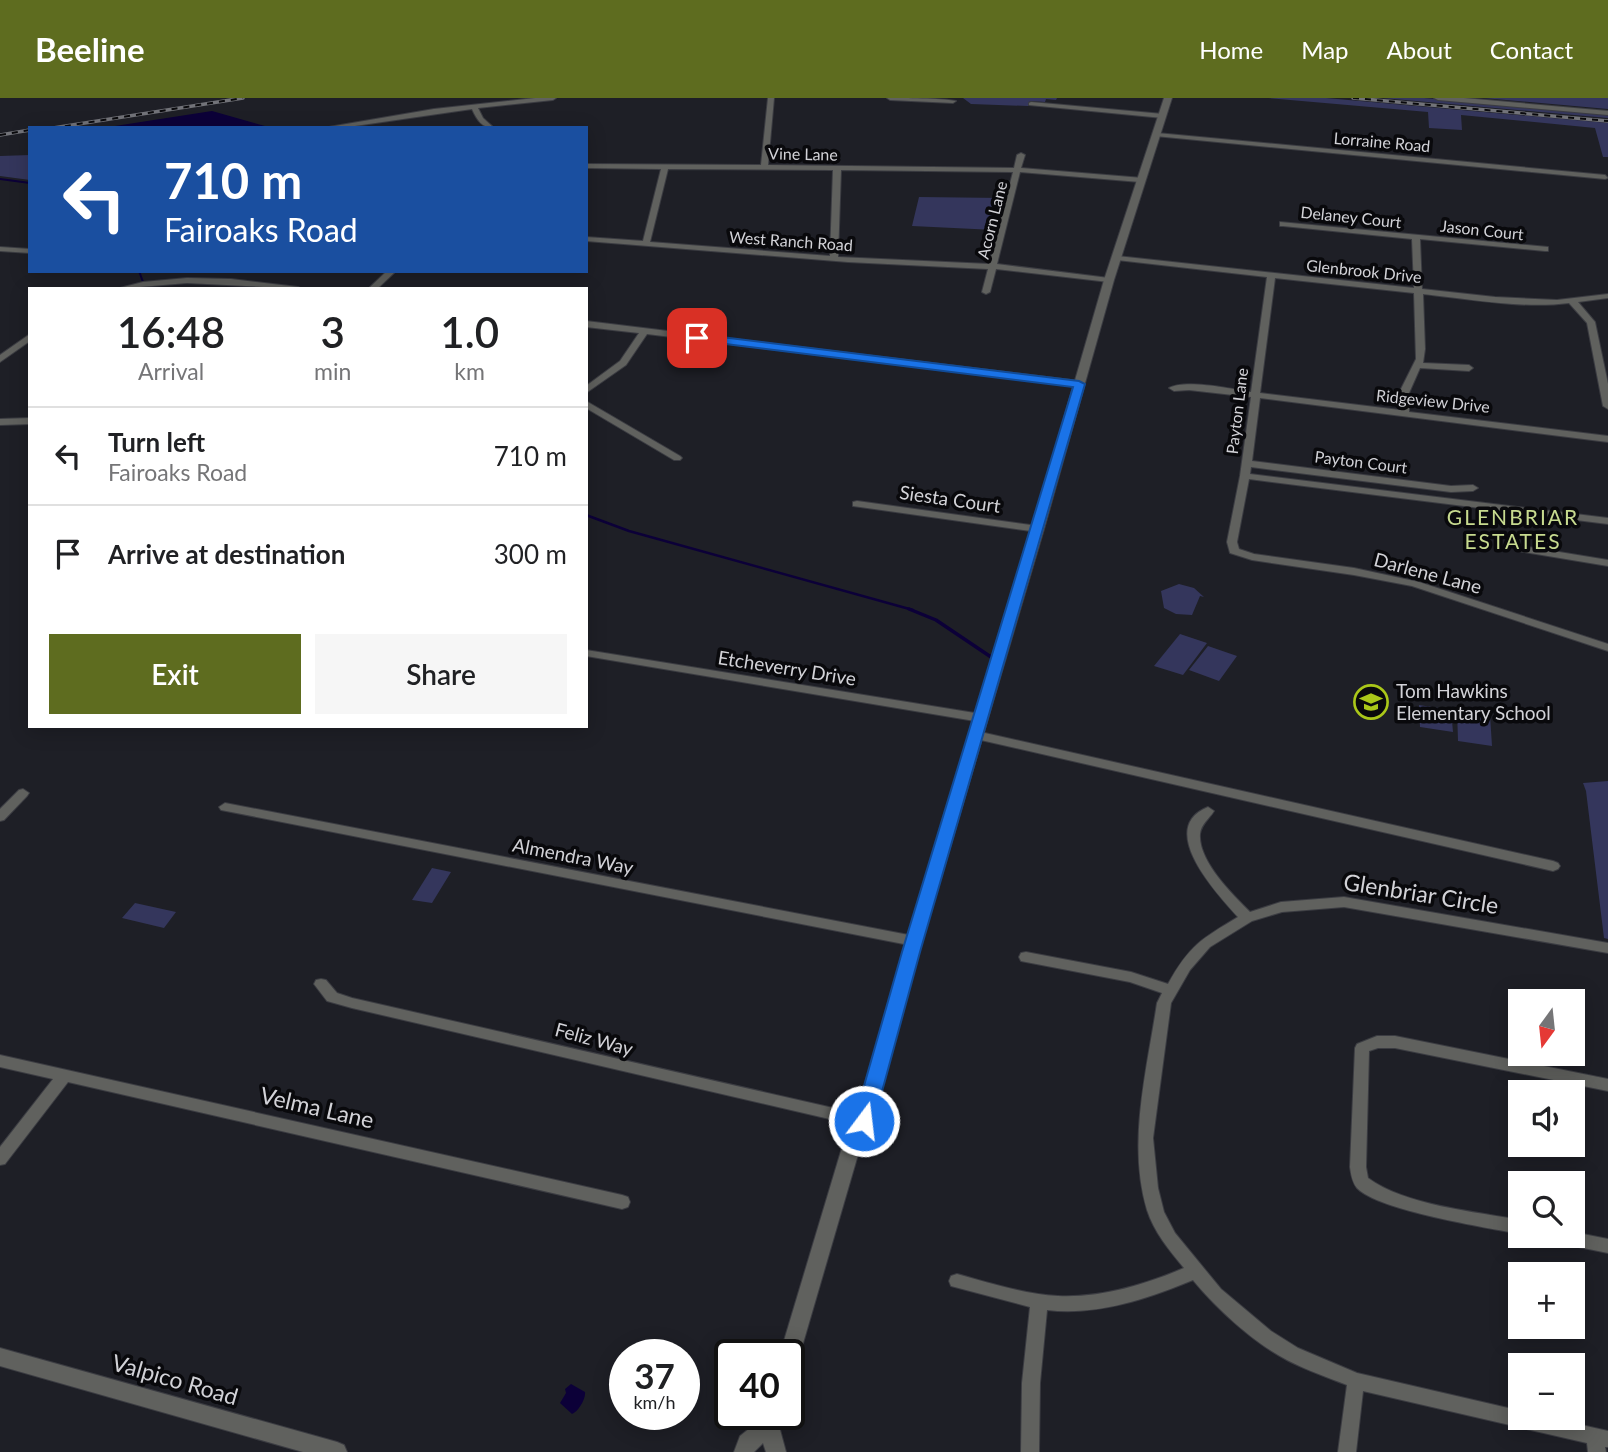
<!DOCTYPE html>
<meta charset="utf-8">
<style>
body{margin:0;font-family:Lato,sans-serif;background:#f6f6f6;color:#202124;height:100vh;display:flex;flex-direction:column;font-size:26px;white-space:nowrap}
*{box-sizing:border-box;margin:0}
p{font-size:23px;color:#757577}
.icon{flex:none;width:38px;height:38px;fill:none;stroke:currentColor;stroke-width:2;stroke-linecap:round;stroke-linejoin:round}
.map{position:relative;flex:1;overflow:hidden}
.panel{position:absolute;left:28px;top:189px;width:560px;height:441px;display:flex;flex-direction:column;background:#fff;border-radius:0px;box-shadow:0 4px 18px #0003}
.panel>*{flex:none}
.banner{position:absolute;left:28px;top:28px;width:560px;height:147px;border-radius:0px;box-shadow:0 4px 18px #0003;background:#1a4fa0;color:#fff;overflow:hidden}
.needle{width:46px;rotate:195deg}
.fabs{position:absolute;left:1508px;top:891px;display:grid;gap:14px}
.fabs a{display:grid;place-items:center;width:77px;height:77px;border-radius:0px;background:#fff;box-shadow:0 4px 18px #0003;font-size:35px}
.speed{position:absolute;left:609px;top:1241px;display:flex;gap:14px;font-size:35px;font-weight:700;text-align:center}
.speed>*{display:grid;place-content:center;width:91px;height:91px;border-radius:50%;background:#fff;box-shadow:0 4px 18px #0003;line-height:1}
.speed small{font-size:18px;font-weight:400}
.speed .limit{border:4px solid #111;border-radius:10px;background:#fff;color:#111}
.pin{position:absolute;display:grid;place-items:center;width:60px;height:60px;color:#fff;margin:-30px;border-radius:14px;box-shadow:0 4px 10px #0006}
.me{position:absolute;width:77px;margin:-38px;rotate:15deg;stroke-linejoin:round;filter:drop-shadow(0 0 5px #0008)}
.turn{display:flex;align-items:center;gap:24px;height:147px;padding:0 21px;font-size:32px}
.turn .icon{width:91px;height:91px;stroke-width:2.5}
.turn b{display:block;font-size:49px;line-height:60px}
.eta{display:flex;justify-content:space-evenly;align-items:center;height:119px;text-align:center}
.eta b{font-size:42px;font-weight:600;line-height:49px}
.cta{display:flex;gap:14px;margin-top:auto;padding:14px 21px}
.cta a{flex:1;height:80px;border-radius:0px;background:#5e6c1f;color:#fff;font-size:28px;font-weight:600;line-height:80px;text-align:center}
.cta a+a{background:#f6f6f6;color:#202124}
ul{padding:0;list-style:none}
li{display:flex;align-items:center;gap:21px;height:98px;padding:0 21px;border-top:2px solid #e0e0e0}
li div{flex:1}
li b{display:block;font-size:26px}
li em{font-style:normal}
header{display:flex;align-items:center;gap:42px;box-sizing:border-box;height:98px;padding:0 35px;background:#5e6c1f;color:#fff}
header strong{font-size:33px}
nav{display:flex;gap:38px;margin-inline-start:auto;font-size:24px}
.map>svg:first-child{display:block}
.green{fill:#34365c}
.water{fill:#0c0038}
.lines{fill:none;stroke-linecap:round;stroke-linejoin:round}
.stream-far2{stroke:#0c0038;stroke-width:2}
.stream-far1{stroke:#0c0038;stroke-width:2.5}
.stream{stroke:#0c0038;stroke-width:3.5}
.minor-casing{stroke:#3b3c42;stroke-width:2}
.tertiary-casing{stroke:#3b3c42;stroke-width:2}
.minor{fill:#60615e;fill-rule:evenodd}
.tertiary{fill:#60615e;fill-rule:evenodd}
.rail-casing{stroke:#727379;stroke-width:3.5}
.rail{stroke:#09090c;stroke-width:2;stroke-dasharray:6;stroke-linecap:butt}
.route{fill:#1a73e8;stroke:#114b97;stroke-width:2}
.labels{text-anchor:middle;stroke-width:7;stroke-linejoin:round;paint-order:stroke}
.far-street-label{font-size:16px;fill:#d2d2d7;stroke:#09090c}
.street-label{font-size:19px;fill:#d2d2d7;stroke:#09090c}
.poi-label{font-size:19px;fill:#d2d2d7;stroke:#09090c;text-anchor:start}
.neighbourhood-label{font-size:21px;letter-spacing:2px;fill:#c7da8f;stroke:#09090c}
.near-street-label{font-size:23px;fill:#d2d2d7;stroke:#09090c}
</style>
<header>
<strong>Beeline</strong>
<nav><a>Home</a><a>Map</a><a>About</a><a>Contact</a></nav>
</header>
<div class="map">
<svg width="1608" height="1354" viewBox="0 0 1608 1354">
<rect width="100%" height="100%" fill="#1e1f26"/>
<path class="green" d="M963 0H1057L1056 2 1046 1 1045 4 1030 3 1028 8 971 6Z
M1268 0H1326L1608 25V59H1603L1595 30 1461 17 1462 32 1429 30 1428 14Z
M1382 0H1424L1608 16V20Z
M1483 0H1608V11Z
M30 57V82L0 78V58Z
M919 99 1003 100 995 132 912 128Z
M1179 486 1194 490 1204 499 1200 498 1192 517 1176 516 1164 510 1161 493Z
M1180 536 1207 545 1183 577 1154 568Z
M1208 548 1237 558 1219 583 1189 572Z
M1419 607 1451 612 1453 634 1420 629Z
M1457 612 1490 617 1492 648 1458 643Z
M1608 683V841L1604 840 1586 693 1583 685Z
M432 770 451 774 432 805 412 802Z
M135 805 176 814 164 830 122 820Z"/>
<path class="water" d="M212 13 272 30 115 28Z
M571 1286 585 1294C586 1301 578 1314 572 1316L560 1305 566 1295 565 1291Z"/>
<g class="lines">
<path class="stream-far2" d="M0 81 30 85
M139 173 143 184"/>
<path class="stream-far1" d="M586 417 629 433 913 512"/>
<path class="stream" d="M909 511 936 522 991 559"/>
<g class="minor-casing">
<path id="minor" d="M535 0H556L553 2 478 10 483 20 494 30C482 30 477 22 472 11L341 30H323L434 11Z
M768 0H774L768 67 1014 70 1017 57 1021 55 1025 57 1021 70 1143 80V84H1140L1020 74 997 166 1109 180 1113 182 1109 184 996 171 990 194 986 196 982 194 988 171 848 164 586 143V139L643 143 661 71 586 70V66L761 67ZM668 71 833 72 830 158 650 144ZM841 72 1013 74 989 166 838 159Z
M887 0C906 0 939 0 956 3L953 5 890 2Z
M1031 4 1163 16 1166 18 1163 20 1029 7V5Z
M1157 35 1605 77 1608 80 1605 81 1155 38 1154 37Z
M1280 124 1548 149V153H1545L1420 141 1422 191 1495 199 1557 202 1608 196V200L1578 204 1595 224 1608 286V311L1603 308 1587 225 1569 205C1523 211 1469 201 1423 196L1425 251 1423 265 1469 267 1473 270 1469 273 1420 270 1409 295V314L1608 338V344L1260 300 1252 363 1451 388 1473 387 1478 390 1473 393 1451 394 1251 369 1250 376 1608 420V426L1249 381 1237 444 1239 451 1254 456 1354 470 1419 484 1608 546V553L1412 488 1354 477 1252 462 1230 455 1227 444 1240 378 1251 299 1189 292 1174 293 1169 290C1186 281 1231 291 1251 294L1267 179 1117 162 1113 160 1117 158 1414 190 1412 141 1283 128H1280ZM1275 180 1414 195 1416 261 1399 295 1400 312 1260 295Z
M0 149 30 151V155L0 153Z
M387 173H396L377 191H368Z
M187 180 231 181 298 189 302 191 187 185 116 191 143 184Z
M586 223 1079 283 1083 286 1079 289 647 236 626 267 586 295V288L620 263 639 235 586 229Z
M30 236V243L0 264V257Z
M586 303 680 358 682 360 680 362H674L586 310Z
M30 320V326L0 327V321Z
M857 403 1038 428 1043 431 1038 434 853 408V404Z
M1522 448 1608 462V468L1518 453V449Z
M586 552 981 616 987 620 981 624 586 558Z
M976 633 1553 763 1558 765 1560 768 1558 771 1553 773 972 640 970 637 972 634Z
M23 691 29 695 27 698 4 722 0 723V711L19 692Z
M225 705 914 838 919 839 921 843 919 847 914 848 221 712 219 709Z
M1208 709 1214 713C1209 721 1201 726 1200 736 1198 763 1232 796 1250 814L1281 804 1344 799 1608 845V855L1344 809 1282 814 1252 823 1210 849 1190 872 1171 905 1153 1040 1158 1090 1164 1114 1175 1135 1221 1191 1271 1233 1298 1250 1357 1275 1521 1313V1320H1551L1608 1333V1349H1605L1606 1354H1588L1587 1345 1363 1293 1356 1354H1338L1347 1287C1327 1279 1306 1272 1287 1262 1254 1245 1217 1211 1193 1182 1147 1201 1097 1218 1047 1212L1040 1285 1039 1354H1021L1022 1285 1030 1209 951 1188 949 1183 951 1178 957 1176C990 1185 1024 1196 1058 1198 1101 1200 1144 1187 1184 1170 1169 1152 1154 1134 1147 1112 1127 1045 1147 972 1157 905L1162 895 1130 884 1026 864 1021 863 1019 859 1021 855 1026 854 1131 874 1168 886C1189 848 1201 841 1238 819 1218 797 1155 730 1208 709Z
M321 881 326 882 337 895 352 900 864 1017 869 1019 872 1023 869 1027 864 1029 352 910 327 903 314 886 316 882Z
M1377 938H1395L1608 981V993L1395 950H1378L1369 953 1366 1069 1368 1080C1404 1107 1476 1114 1521 1122V1136C1488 1130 1377 1112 1357 1090 1352 1084 1351 1076 1350 1069L1355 950 1357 946Z
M0 957 622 1097 628 1099 630 1104 628 1109 622 1111 68 984 5 1066 0 1067V1049L53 981 0 969Z
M1573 1134 1608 1141V1155L1559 1145 1553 1143 1551 1138H1573Z"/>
</g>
<g class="tertiary-casing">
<path id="tertiary" d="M1164 0H1172L1114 182 1044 431 919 854 873 1023 864 1036 799 1259 796 1265 789 1268V1256H780L847 1033 856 1020 903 854 1032 431 1104 182Z
M1434 0H1464L1608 13V17L1438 2Z
M0 1250 337 1344 344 1347 347 1354H303L0 1268Z
M762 1316H782L779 1328 786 1354H766L763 1345 754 1354H734L740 1338 760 1322Z"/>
</g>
<use href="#minor" class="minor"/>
<use href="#tertiary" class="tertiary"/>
<g class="rail-casing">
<path id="rail" d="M1353 0 1608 23
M53 30 243 0
M0 37 30 32"/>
</g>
<use href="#rail" class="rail"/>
</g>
<path class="route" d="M697 236 1079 283 1085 286 920 854 874 1023 871 1029 864 1031 857 1029 854 1023 902 854 1073 289 693 242 691 240Z"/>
<defs>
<g id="school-ring" transform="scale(1.75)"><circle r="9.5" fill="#09090c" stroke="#aac719" stroke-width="1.5"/><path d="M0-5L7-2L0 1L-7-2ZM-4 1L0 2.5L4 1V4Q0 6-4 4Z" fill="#aac719"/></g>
</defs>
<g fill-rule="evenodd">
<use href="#school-ring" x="1371" y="604"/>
</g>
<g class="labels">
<g class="far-street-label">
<text transform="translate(1382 44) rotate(5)" y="6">Lorraine Road</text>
<text transform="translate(803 56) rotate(1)" y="6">Vine Lane</text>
<text transform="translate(1351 119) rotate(6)" y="6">Delaney Court</text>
<text transform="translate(992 122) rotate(-76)" y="6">Acorn Lane</text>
<text transform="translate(1482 132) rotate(6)" y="6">Jason Court</text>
<text transform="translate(791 143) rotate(4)" y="6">West Ranch Road</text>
<text transform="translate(1364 173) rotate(6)" y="6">Glenbrook Drive</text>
<text transform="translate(1433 303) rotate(6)" y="6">Ridgeview Drive</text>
<text transform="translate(1237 313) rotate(-83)" y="6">Payton Lane</text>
<text transform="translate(1361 364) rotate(7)" y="6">Payton Court</text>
</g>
<g class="street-label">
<text transform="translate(950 401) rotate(8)" y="7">Siesta Court</text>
<text transform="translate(1428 475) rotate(15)" y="7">Darlene Lane</text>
<text transform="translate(787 570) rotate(9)" y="7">Etcheverry Drive</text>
<text transform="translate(573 758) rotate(11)" y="7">Almendra Way</text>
<text transform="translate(594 941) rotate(15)" y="7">Feliz Way</text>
</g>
<g class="poi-label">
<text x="1396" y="600">Tom Hawkins<tspan x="1396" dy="22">Elementary School</tspan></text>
</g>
<g class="neighbourhood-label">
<text x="1513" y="427">GLENBRIAR<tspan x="1513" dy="24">ESTATES</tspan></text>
</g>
<g class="near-street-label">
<text transform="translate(1421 796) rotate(9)" y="8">Glenbriar Circle</text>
<text transform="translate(317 1010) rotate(13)" y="8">Velma Lane</text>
<text transform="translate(175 1282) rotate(16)" y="8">Valpico Road</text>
</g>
</g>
</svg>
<div class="fabs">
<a><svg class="needle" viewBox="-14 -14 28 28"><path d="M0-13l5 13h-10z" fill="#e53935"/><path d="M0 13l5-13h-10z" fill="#757577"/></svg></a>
<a><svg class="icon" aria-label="sound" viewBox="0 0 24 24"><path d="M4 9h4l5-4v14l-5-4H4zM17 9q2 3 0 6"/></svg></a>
<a><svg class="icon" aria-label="search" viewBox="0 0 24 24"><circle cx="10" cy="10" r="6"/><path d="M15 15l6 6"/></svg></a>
<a>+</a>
<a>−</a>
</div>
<div class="speed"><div>37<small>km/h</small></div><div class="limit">40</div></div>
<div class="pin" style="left:697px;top:240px;background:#d93025"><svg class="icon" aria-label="arrive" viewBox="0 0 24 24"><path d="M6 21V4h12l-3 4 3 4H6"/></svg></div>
<svg class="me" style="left:864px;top:1023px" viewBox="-20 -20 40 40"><circle r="17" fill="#1a73e8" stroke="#fff" stroke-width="3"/><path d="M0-11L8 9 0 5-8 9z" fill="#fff"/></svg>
<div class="banner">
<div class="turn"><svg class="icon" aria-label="left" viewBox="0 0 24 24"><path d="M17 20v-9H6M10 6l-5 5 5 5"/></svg><div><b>710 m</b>Fairoaks Road</div></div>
</div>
<section class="panel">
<div class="eta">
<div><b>16:48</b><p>Arrival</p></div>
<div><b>3</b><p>min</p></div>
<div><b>1.0</b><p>km</p></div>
</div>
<ul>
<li><svg class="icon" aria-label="left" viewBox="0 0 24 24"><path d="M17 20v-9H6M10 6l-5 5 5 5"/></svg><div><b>Turn left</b><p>Fairoaks Road</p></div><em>710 m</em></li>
<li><svg class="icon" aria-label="arrive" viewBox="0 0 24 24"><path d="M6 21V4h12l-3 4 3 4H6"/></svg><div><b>Arrive at destination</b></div><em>300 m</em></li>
</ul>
<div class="cta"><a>Exit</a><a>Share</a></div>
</section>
</div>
